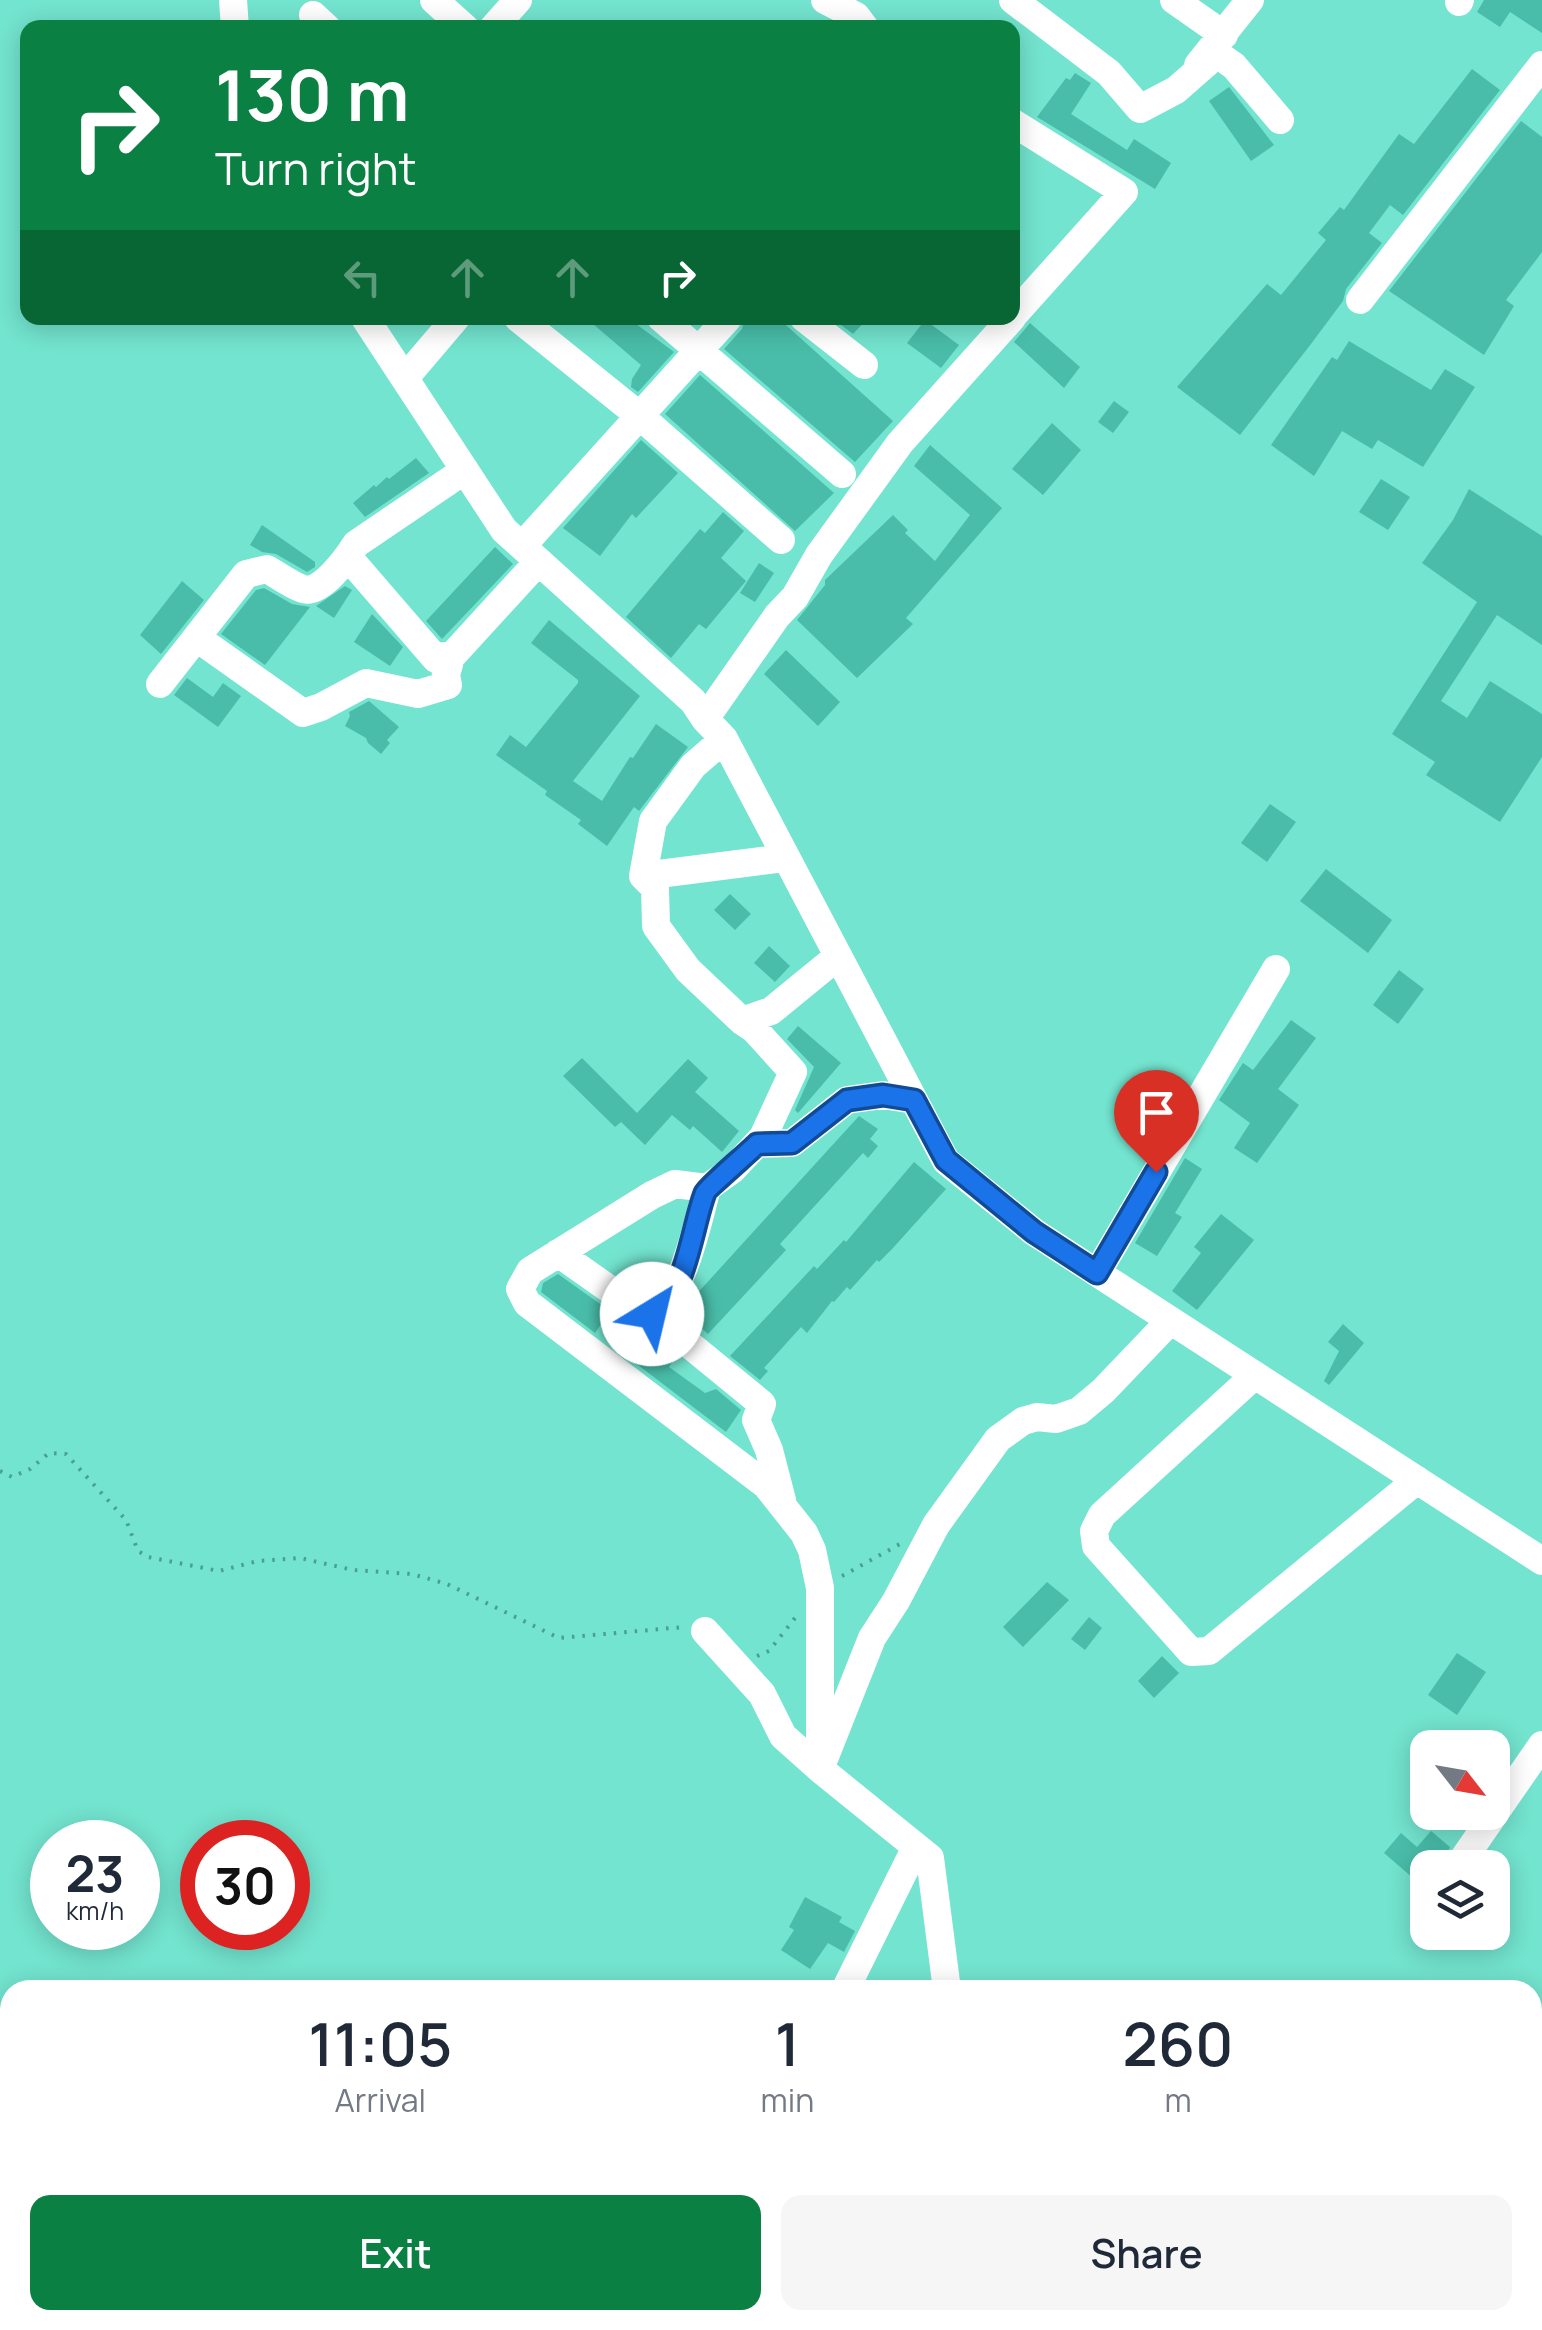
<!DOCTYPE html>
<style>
body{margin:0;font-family:Manrope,sans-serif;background:#f6f6f7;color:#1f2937;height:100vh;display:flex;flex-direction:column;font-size:38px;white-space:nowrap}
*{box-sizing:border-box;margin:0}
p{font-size:32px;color:#747a83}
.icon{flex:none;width:55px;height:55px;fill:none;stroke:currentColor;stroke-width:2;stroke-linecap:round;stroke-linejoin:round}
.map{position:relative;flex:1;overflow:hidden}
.panel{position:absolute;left:0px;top:1980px;width:1542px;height:350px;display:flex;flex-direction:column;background:#fff;border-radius:30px 30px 0 0;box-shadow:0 5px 25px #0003}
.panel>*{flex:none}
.top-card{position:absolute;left:20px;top:20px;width:1000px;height:305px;border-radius:20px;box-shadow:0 5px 25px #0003;background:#0b8043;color:#fff;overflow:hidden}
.needle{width:65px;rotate:121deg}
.tools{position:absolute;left:1410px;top:1730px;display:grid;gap:20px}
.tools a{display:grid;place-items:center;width:100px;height:100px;border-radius:20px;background:#fff;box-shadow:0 5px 25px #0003;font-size:50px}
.speed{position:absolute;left:30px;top:1820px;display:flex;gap:20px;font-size:50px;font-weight:700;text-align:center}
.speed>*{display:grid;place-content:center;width:130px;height:130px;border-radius:50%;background:#fff;box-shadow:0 5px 25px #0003;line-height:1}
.speed small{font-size:25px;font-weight:400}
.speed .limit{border:15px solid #d22;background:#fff;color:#111}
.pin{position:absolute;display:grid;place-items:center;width:85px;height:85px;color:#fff;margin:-102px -42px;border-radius:50% 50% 50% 0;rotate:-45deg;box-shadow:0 0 10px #0007}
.pin .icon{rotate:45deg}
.me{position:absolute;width:110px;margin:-55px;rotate:36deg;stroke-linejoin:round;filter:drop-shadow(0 0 8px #0008)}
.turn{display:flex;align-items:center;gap:35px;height:210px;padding:0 30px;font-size:45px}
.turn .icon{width:130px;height:130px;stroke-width:2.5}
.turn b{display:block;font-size:70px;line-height:85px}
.lanes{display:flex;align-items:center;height:95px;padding:0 30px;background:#0003;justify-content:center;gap:50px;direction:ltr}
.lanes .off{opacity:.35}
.eta{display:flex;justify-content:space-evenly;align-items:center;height:170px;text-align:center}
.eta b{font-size:60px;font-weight:600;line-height:70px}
.primary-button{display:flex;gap:20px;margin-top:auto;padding:20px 30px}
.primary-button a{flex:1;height:115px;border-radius:20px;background:#0b8043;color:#fff;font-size:40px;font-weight:600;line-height:115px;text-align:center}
.primary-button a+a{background:#f6f6f7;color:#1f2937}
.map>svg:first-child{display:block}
.building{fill:#49bda9}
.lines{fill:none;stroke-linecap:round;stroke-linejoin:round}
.path{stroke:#4aa090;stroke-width:4;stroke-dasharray:2.5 8;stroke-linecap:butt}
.minor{stroke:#fff;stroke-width:28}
.route-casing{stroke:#114b97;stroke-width:25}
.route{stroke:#1a73e8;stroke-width:18}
</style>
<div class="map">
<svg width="1542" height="2330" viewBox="0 0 1542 2330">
<rect width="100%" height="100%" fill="#73e4cf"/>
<path class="building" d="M1484 0H1542V33L1510 12 1500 27 1477 12Z
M1472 69 1500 90 1403 215 1390 205 1369 233 1382 243 1346 289 1343 301 1311 344 1240 435 1177 387 1267 284 1281 295 1326 240 1318 233 1340 207 1344 210 1399 134 1414 144Z
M1075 73 1091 83 1071 114 1127 150 1134 139 1171 163 1155 189 1037 117 1066 78 1070 80Z
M1229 87 1274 145 1251 161 1209 101Z
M1521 121 1542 137V252L1506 300 1514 306 1484 355 1389 291Z
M586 318H628L674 352 638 392 631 387 632 379 641 365Z
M745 318H778L893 421 855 462 724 349 742 329Z
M832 318H868L853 334Z
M925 320 959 345 941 368 907 343Z
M1030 323 1080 367 1064 388 1014 342Z
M1349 341 1431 390 1445 369 1475 387 1423 467 1378 440 1372 449 1342 431 1314 476 1271 445 1332 357 1337 360Z
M700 375 834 493 795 531 665 414Z
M1114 401 1129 412 1113 433 1098 422Z
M1052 423 1081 450 1043 495 1012 469Z
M641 440 678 473 636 518 632 514 600 556 563 528Z
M930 445 1002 508 906 618 913 624 857 678 797 620 825 585V580L893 515 908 530 905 533 935 561 970 515 914 466Z
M416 458 429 473 365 517 353 503 374 485 376 487 387 477 389 479Z
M1381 479 1410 497 1388 530 1359 512Z
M1469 489 1542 536V645L1497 615 1441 701 1467 718 1490 681 1542 714V757L1500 822 1426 775 1435 762 1392 734 1477 602 1422 563 1453 520Z
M723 512 744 531 721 558 746 581 706 629 699 624 671 658 626 617 700 529 705 533Z
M262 525 315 562V567L307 572 276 554 262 552 250 545Z
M495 547 513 564 442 639 426 621Z
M759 563 774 573 755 602 740 593Z
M182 581 204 600 161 654 140 635Z
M345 586 352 590 334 618 316 606Z
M264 588 292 604 310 607 265 665 221 634 256 590Z
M372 614 403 647 390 666 354 642Z
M549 620 640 696 573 781 602 801 630 757 633 758 656 724 688 747 639 811 634 807 607 846 578 824 581 820 545 795 547 791 496 755 510 735 526 747 578 683V680L531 643Z
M786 650 840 702 818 726 764 674Z
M187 678 213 697 223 683 241 696 218 727 174 695Z
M369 701 399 727 387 740 390 743 381 754 368 743 366 738 345 726 350 716 349 712Z
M1270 804 1296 822 1267 862 1241 843Z
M1326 869 1392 920 1368 953 1300 901Z
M730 894 751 914 735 930 714 910Z
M769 946 790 966 775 982 754 963Z
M1399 970 1424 989 1398 1024 1373 1005Z
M1291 1020 1316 1038 1278 1089 1299 1105 1257 1163 1234 1148 1250 1123 1219 1100 1243 1063 1253 1070Z
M798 1026 841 1063 798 1113 795 1110 814 1067 787 1039Z
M582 1058 637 1113 688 1059 708 1078 695 1092 739 1131 722 1152 693 1126 690 1130 672 1115 645 1145 621 1122 615 1127 563 1076Z
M859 1116 878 1129 870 1139 878 1146 868 1158 863 1153 811 1210 780 1244 786 1250 708 1334 682 1310Z
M1185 1158 1202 1169 1175 1213 1182 1217 1157 1256 1135 1243Z
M914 1162 946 1189 893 1248 879 1262 877 1260 850 1290 847 1287 834 1302 832 1301 807 1333 801 1327 764 1368 768 1371 760 1380 730 1356 814 1266 817 1269 844 1240 846 1242Z
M1221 1214 1254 1240 1197 1310 1172 1291 1201 1253 1194 1247Z
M558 1274 610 1311 595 1333 541 1292 543 1283Z
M1343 1324 1364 1343 1329 1385 1324 1381 1339 1351 1328 1342Z
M652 1337 676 1356 669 1367 705 1393 716 1389 741 1410 726 1432 634 1362Z
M1047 1582 1069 1600 1023 1647 1003 1627Z
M1089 1617 1102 1628 1085 1650 1071 1639Z
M1457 1653 1486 1672 1457 1715 1428 1695Z
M1162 1656 1179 1673 1154 1698 1138 1681Z
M1431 1831 1450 1847 1440 1868H1428V1891L1384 1853 1401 1833 1417 1847Z
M805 1897 842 1917 839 1922 855 1931 844 1952 828 1943 810 1969 781 1950 794 1930 789 1927Z"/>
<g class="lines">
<path class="path" d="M0 1471 12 1477 30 1469 49 1453 66 1454 126 1520 138 1551 148 1557 219 1571 258 1561 300 1558 353 1570 412 1574 447 1584 559 1638 684 1627
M842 1576 900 1544
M757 1656 769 1651 795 1618"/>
<path class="minor" d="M233 0 235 28
M434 0 465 28
M825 0 856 16 865 28
M1013 0 1109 73 1140 109 1176 90 1217 54 1234 66 1280 120
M1174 0 1224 35
M1459 2 1460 0
M313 15 327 28
M493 28 518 0
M1198 65 1250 0
M1012 122 1124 192 1012 317
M1360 300 1542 65
M365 318 504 530 693 701 705 719 724 739 946 1161 1034 1232 1542 1561
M518 318 641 417 781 540
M661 318 842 474
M804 318 864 365
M405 378 456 318
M522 546 728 318
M348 557 436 659 444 656 446 675 451 657 538 562
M197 638 303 713 321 707 366 683 418 694 448 685 446 675
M160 684 246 574 267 569C278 575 291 585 303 589 321 595 347 558 356 544L465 470
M705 719 777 616 795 597 819 555 900 443 1012 318
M724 739 693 766 653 821 643 876 655 888 656 926 688 970 742 1021
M643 876 784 858
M837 957 771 1011 742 1021 754 1029 793 1072 763 1137 732 1170 707 1188 675 1184 652 1195 530 1271 520 1289 527 1303 766 1485 804 1533 812 1550 820 1588V1769L930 1858 947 1990
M757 1144 792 1143 847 1100 883 1095 914 1100
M558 1253 646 1315C681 1309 698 1220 707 1188
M1097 1273 1276 969
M652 1314 762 1404 756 1420 769 1450 782 1500
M1255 1375 1102 1515 1094 1531 1096 1546 1191 1652 1209 1651 1417 1480
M705 1631 762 1694 783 1736 820 1769 872 1638 896 1601 936 1525 998 1439 1023 1421 1037 1417 1056 1419 1079 1411 1103 1391 1170 1321
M1457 1868 1542 1745
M845 1990 916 1847
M1388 2320 1398 2330
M709 2330 715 2320
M1035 2330 1042 2320"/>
</g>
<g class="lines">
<g class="route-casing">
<path id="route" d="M652 1314C686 1298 692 1226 705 1193 707 1188 748 1153 757 1144L792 1143 847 1100 883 1095 914 1100 946 1160 1034 1232 1097 1273 1156 1172"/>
</g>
<use href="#route" class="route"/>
</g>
</svg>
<div class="tools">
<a><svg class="needle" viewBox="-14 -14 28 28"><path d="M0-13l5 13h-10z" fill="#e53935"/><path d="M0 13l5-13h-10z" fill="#747a83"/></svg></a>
<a><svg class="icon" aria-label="layers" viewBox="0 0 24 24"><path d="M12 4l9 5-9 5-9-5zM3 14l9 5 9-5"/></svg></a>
</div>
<div class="speed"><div>23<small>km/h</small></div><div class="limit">30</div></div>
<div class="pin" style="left:1156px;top:1172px;background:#d93025"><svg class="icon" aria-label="arrive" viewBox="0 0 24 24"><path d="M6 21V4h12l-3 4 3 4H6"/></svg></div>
<svg class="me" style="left:652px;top:1314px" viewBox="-20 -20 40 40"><circle r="19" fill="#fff"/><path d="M0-13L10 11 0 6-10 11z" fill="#1a73e8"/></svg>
<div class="top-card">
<div class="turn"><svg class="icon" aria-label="right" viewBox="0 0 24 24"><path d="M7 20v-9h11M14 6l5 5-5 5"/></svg><div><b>130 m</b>Turn right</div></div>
<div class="lanes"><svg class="icon off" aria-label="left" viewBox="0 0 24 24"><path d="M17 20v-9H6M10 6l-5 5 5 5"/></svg><svg class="icon off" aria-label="ahead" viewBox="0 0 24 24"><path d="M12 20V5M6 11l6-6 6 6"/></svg><svg class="icon off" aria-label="ahead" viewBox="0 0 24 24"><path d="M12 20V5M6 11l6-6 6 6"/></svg><svg class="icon" aria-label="right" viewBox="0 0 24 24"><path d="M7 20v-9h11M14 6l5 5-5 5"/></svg></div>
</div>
<section class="panel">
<div class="eta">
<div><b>11:05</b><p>Arrival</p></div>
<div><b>1</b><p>min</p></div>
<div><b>260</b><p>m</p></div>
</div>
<div class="primary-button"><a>Exit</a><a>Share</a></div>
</section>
</div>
